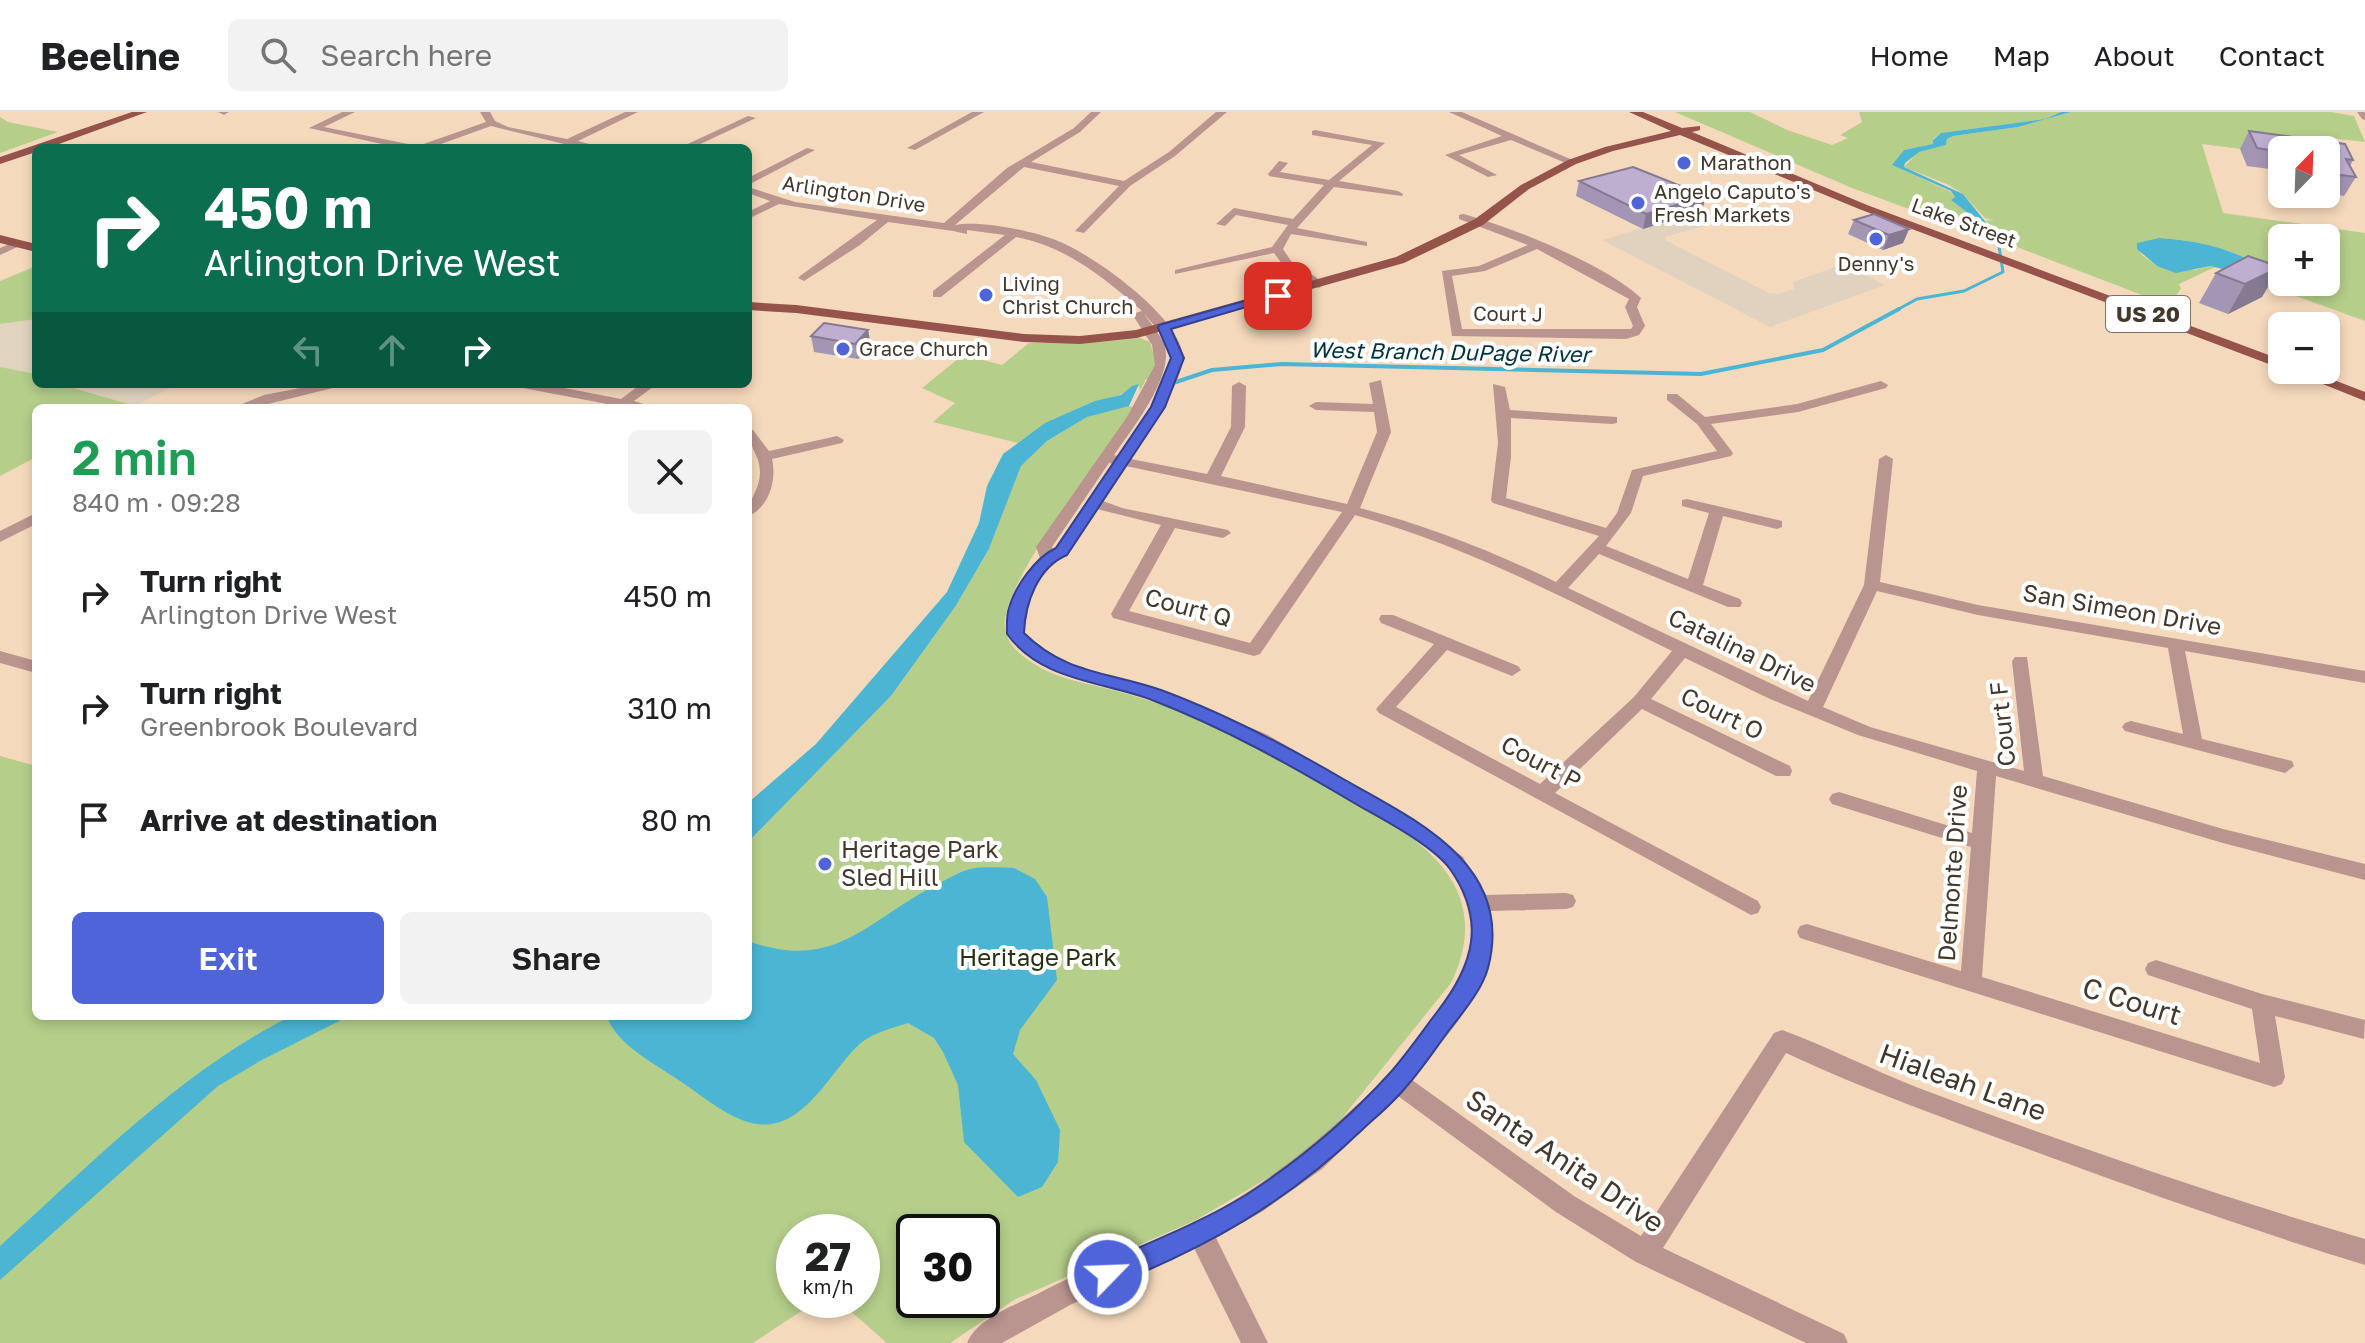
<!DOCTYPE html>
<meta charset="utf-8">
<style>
body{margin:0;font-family:"Golos Text",sans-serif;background:#f2f2f2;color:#202124;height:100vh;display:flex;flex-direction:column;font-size:30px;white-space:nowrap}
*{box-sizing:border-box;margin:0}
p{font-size:26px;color:#757577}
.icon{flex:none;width:44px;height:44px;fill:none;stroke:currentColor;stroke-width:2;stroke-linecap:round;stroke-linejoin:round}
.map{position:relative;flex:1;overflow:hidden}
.panel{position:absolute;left:32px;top:292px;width:720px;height:616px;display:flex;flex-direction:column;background:#fff;border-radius:12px;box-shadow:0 4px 12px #0003}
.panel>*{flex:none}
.top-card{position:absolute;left:32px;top:32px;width:720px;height:244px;border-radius:12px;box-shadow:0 4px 12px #0003;background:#0b6e4f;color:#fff;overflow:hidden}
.needle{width:52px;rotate:23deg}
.buttons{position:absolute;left:2268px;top:24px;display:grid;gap:16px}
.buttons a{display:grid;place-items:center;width:72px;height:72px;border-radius:12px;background:#fff;box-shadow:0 4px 12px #0003;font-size:40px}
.speed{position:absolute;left:776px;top:1102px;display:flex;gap:16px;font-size:40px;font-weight:700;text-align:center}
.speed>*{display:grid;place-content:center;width:104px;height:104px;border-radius:50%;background:#fff;box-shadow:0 4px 12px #0003;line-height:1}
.speed small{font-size:20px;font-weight:400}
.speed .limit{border:4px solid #111;border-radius:12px;background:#fff;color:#111}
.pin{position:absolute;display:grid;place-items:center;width:68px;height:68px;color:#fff;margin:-34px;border-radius:16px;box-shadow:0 4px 12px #0006}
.me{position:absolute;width:88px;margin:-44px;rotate:66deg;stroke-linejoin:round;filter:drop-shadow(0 0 6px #0008)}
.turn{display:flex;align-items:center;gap:28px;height:168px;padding:0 40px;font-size:36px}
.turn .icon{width:104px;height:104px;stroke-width:2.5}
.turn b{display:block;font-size:56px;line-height:68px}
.lanes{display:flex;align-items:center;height:76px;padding:0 40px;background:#0003;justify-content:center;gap:40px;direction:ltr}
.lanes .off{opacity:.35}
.round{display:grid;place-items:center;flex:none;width:84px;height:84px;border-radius:12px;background:#f2f2f2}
.head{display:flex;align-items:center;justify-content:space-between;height:136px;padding:0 40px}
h1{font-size:48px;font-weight:600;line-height:60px;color:#1e9e55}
.button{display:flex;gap:16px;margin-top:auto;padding:16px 40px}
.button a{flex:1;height:92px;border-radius:12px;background:#5064da;color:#fff;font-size:32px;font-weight:600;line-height:92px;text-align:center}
.button a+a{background:#f2f2f2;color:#202124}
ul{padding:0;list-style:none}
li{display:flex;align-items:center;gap:24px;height:112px;padding:0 40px}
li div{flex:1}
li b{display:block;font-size:30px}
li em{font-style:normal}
header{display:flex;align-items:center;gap:48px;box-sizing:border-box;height:112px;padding:0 40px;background:#fff;border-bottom:2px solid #e0e0e0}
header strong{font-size:38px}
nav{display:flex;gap:44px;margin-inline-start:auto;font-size:28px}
.search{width:560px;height:72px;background:#f2f2f2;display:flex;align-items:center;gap:20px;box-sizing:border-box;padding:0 28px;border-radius:12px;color:#757577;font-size:30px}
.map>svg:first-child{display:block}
.commercial{fill:#e1d2c0}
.education{fill:#e0d3bf}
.green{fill:#b5ce8a;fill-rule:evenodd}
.water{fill:#4bb5d3}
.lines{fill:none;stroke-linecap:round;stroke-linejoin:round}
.stream-far1{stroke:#4bb5d3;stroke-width:3}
.stream{stroke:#4bb5d3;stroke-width:4}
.minor{fill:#ba948e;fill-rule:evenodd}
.major{fill:#96534c;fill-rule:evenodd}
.wall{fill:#a396b4}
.shaded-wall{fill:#857a92}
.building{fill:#beafd1;stroke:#857a92;stroke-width:2}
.route{fill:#5064da;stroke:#34418e;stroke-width:2}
.poi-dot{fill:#5064da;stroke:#fff;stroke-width:3}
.labels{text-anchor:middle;stroke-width:8;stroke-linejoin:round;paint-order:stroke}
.far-poi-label{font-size:20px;fill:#43382c;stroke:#fff;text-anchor:start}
.far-street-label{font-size:20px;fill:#43382c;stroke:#fff}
.shield{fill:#fff;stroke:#7b746b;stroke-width:2}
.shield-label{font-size:22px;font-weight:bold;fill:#43382c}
.far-water-label{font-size:22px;font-style:italic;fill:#00333f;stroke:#fff}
.street-label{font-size:24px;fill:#43382c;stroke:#fff}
.poi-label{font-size:24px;fill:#43382c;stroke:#fff;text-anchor:start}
.park-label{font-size:24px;fill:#273212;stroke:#fff}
.near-street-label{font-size:28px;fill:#43382c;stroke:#fff}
</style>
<header>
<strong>Beeline</strong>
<div class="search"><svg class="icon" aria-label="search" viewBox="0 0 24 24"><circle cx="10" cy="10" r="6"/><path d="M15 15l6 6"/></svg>Search here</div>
<nav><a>Home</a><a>Map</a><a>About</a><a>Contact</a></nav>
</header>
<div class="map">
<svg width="2365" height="1231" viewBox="0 0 2365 1231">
<rect width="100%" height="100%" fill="#f5d9bc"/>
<path class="commercial" d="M1702 98 1713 103 1714 111 1665 125V128L1769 181 1778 182 1794 177 1793 170 1844 152 1885 173 1770 215 1602 128Z"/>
<path class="education" d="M36 207V265L0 255V212Z
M60 272H178L135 294Z"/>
<path class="green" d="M1675 0H1750L1787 18 1832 33 1848 26 1840 23 1862 10 1859 0H2061L2045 7 1941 21 1933 27V32L1904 38 1893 53 1951 80 1955 85 1951 88 1973 105 1988 126 1852 76Z
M2071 0H2331L2354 4 2365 30 2330 26 2334 49 2326 38H2282V42L2202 32 2223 101 2365 121V209L2215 155 2179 172 2181 177 2168 193 2009 132 1993 119 1986 108 1995 109 1985 106 1963 82 1949 73 1904 55 1918 40 1946 33 1947 27 1953 24 2018 15ZM2159 126C2189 128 2221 133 2249 148L2254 164 2210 154 2195 158 2157 154 2142 143 2137 131ZM2282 126H2326V170H2282Z
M0 5 8 10 58 20 0 41Z
M36 154V207L0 212V169Z
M1140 226 1150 230 1156 251 1150 267H1146L1140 279 1139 273C1130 274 1126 281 1117 284 1080 295 1049 308 1018 331L933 310 955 291 922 276 963 243 1002 253 1029 231 1099 230Z
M0 255 36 262V272H60L135 294 36 296V345L0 364Z
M1125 293 1137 296C1109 334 998 474 1005 516 1007 536 1028 549 1045 558 1066 569 1096 573 1120 580 1153 589 1186 601 1217 613 1252 627 1285 651 1317 669 1397 714 1504 760 1451 871L1338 1011 1290 1053 1196 1108 1014 1188 950 1231H887L838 1188H862V1120H794V1188H818L753 1231H0V644L36 654V904H305L330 912 349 904H748V730L891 584 955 495 989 437 1021 354 1047 329 1087 305ZM914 1120H982V1188H914Z"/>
<path class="water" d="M2061 0H2071L2018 15 1953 24 1947 27 1946 33 1919 40 1905 51 1904 55 1963 82 1993 119 2018 137 1988 126 1973 105 1951 88 1955 85 1951 79 1892 53 1904 38 1933 32V28L1941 21 2045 7Z
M2159 126C2189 128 2221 133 2249 148L2254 164 2210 154 2176 161 2157 154 2137 137V131Z
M1139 272 1129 294 1087 305 1047 329 1021 354 989 437 955 495 891 584 748 730V691L816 632 947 480 979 411 987 374 1003 342 1045 311 1095 289 1121 283 1132 274Z
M1014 756 1035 767 1047 785 1057 868 1020 918 1013 942 1036 968 1060 1018 1058 1050 1042 1075 1018 1085 964 1030 958 973 943 940 934 926 908 911C893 916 875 920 862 930 830 956 801 1032 742 1008 719 999 696 979 674 965 652 950 615 931 607 904H748V829C836 861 868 807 938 772 948 767 960 759 971 757 985 754 1000 756 1014 756Z
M291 904H349L260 949 218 974 0 1168V1134C92 1051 180 960 291 904Z"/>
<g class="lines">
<path class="stream-far1" d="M1895 199 1917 187 1964 179 2003 160 1998 128"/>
<path class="stream" d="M1173 271 1212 258 1282 252 1701 262 1823 238 1899 197"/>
<path class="minor" d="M218 0H229L224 3Z
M342 0H355L324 15 418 34 486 10 480 0H490L495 9 508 15 567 27 625 0H638L578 29 604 36 568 33 491 14 430 36H400L309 16Z
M972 0H984L915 38 907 36Z
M1091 0H1101L1080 20 1031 50 1124 69 1169 40 1216 0H1227L1175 44 1130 74 1084 121 1075 119 1119 74 1024 55 955 113C981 108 1033 119 1058 129 1093 143 1178 203 1183 243 1185 268 1145 325 1131 347L1207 362 1231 315 1232 274 1239 270 1246 274 1245 315 1221 364 1347 392 1377 320 1374 300 1316 298 1309 294 1316 290 1373 292 1369 271 1381 268 1391 320 1360 396C1428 414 1492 439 1556 470L1599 424 1493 391 1491 388 1498 331 1493 272 1505 275 1510 298 1617 305V311L1612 312 1511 306V345L1506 386 1606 416 1617 401 1632 358 1717 339 1697 312 1667 288V282H1677L1705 305 1797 292 1881 269 1888 273 1886 276 1798 300 1711 312 1733 341 1731 344 1643 364 1631 401 1606 434 1688 467 1709 401 1682 394V388L1687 387 1782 409V415L1777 417 1723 404 1703 473 1740 487 1742 491 1740 495H1728L1599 442 1568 476 1808 589 1864 473 1879 347 1886 343 1893 347 1880 470 1978 493 2365 559V571L2185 539 2202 627 2292 649 2294 654 2285 661 2125 619 2122 615 2125 611 2131 609 2183 622 2168 536 1978 503 1877 479 1823 595 1870 615 2024 659 2012 549 2015 545H2027L2043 664 2223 717 2365 752V768L2223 731 1996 664 1982 865 2260 951 2252 897 2148 863 2145 857 2148 851 2156 848 2262 882 2365 908 2364 927 2275 904 2285 965 2282 972 2274 975 1800 826 1797 820 1800 814 1807 812 1961 859 1971 735 1832 692 1829 687 1832 682 1839 680 1972 721 1977 659 1858 623 1770 587 1685 546 1651 587 1790 654 1792 659 1790 664H1776L1642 597 1555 681 1758 789 1761 795 1758 801 1751 803 1379 601 1376 597 1434 532 1381 511 1379 507 1381 503H1393L1518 554 1521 558 1512 564 1447 538 1396 595 1540 672 1634 585 1672 539C1568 488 1467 434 1355 403L1260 542 1254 544 1113 506 1111 502 1161 413 1097 397 1067 442 1057 448 1041 465 1030 486 1024 521 1043 540 1061 550 1157 577 1266 622 1418 710 1463 745 1484 783 1566 781 1573 783 1576 789 1573 795 1566 797 1489 799C1492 819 1494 841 1487 860 1471 899 1437 934 1412 968L1574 1084 1641 1124 1774 921 1782 918C1828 935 1871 957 1916 975 2064 1031 2214 1083 2365 1127V1153C2254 1119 2145 1080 2036 1040 1952 1009 1867 979 1786 941L1663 1136 1844 1222 1848 1231H1806L1636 1150 1556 1100 1398 984 1322 1057 1263 1099 1216 1126 1268 1231H1241L1194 1136 1070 1193 1002 1231H967C977 1205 1019 1192 1043 1179 1091 1154 1143 1136 1192 1112 1251 1082 1301 1044 1349 1000 1363 987 1378 975 1390 961 1410 938 1459 881 1467 854 1477 821 1469 787 1450 758 1436 737 1387 710 1364 697 1292 654 1225 615 1146 586 1097 567 1041 568 1008 522 1010 494 1019 466 1040 446L1036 435 1127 305 1155 253 1152 233 1132 202 1142 199C1105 166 1065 134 1016 125L941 185H933V179L1005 123 967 118V122L953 119 888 110 860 133 804 169 798 166 800 164 877 108 779 92 748 107V100L770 89 748 81V75L795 90 944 111 1007 56 1074 16ZM1143 201 1163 223 1171 246 1151 295 1118 344 1114 343C1131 319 1176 262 1164 232 1159 221 1150 210 1143 201ZM1109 351 1113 352 1053 438 1052 435ZM1126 354 1342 400 1250 531 1129 499 1175 416 1223 426 1231 421 1228 418 1122 396 1103 389Z
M1449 0H1462L1577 50 1568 52 1511 28 1459 43 1497 63 1488 65 1445 43 1502 24Z
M2357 0H2365V8L2362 7Z
M748 4 756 6 692 36H679Z
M1315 18 1385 31 1339 69 1398 79 1403 82 1402 84 1334 75 1297 116 1367 130V134L1291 122 1283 137 1291 149 1323 170 1325 172 1319 176 1283 153 1274 141 1175 162V158L1272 135 1288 113 1236 103 1225 114 1216 112 1234 96 1293 107 1324 73 1269 64 1268 62 1279 49 1288 51 1280 60 1329 68 1372 33 1312 23V19Z
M807 36 815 38 748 73V66Z
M1463 102C1511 115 1605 152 1641 186L1637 195 1645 214 1639 223 1626 227 1452 224 1442 159 1479 154 1528 133 1459 107V103ZM1537 137 1629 187 1625 195 1633 214 1631 217H1462L1452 164 1485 159Z
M14 130 24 132 0 143V136Z
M321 272H349L252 296H232L264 283Z
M516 272H544L621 287 641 272H657L634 289 656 296H628L523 276Z
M748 317 753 318 769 339 837 324 844 328 842 331 772 347C777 368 769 396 748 404 748 387 760 378 760 360 760 343 748 334 748 317Z
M36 401V412L0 430V419Z
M0 539 36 549V561L0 551Z"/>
<path class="major" d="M132 0H147L48 36H36V40L0 52V45Z
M1629 0H1643L1682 16 1700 14V18L1692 20 1867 93 2282 248V257L1859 97 1680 23 1613 39 1576 52 1529 77 1483 113 1404 151 1137 226 1080 232 1024 230 796 201 748 198V190L796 193 1024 222 1080 224 1136 218 1396 145 1475 107 1521 73 1568 48 1605 35 1671 19Z
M0 123 36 132V140L0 131Z
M2288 258H2308L2365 280V289Z"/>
</g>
<path class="wall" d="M2249 19 2345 32 2353 48 2350 54 2356 65 2344 84 2326 81V38H2282V70L2277 58 2247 54 2240 37Z
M1579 69 1706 84 1702 98 1643 117 1576 84Z
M1854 108 1909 117 1903 131 1883 138 1848 122Z
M2248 144 2262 185 2228 202 2199 191 2216 161Z
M811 224 871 233 858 247 814 240Z"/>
<path class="shaded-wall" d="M1706 84 1702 98 1643 117 1646 102Z
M1909 117 1903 131 1883 138 1889 123Z
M2280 155 2262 185 2228 202 2245 172Z
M868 218 871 233 858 247 855 232Z"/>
<path class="building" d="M2249 19 2345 32 2353 48 2346 47 2356 65 2326 61V38H2282V40L2257 36Z
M1633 55 1706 84 1646 102 1579 69Z
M1874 102 1909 117 1889 123 1854 108Z
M2248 144 2280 155 2245 172 2216 161Z
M824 211 868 218 855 232 811 224Z"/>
<path class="route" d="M1273 181 1284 184 1171 217 1184 246 1165 295 1067 443C1038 455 1025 491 1024 521 1065 562 1109 560 1161 578 1226 602 1285 633 1345 668 1418 709 1515 754 1488 856 1482 878 1463 900 1450 917 1435 937 1422 957 1406 975 1393 991 1377 1004 1363 1017 1285 1092 1207 1135 1108 1175L1099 1172 1095 1162 1099 1153C1148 1131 1200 1111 1246 1083 1297 1050 1348 1007 1389 962 1406 943 1421 921 1437 900 1473 854 1487 809 1450 757 1433 734 1386 709 1361 695 1292 654 1227 617 1152 588 1102 569 1041 569 1007 522 1007 514 1006 504 1009 496 1015 474 1036 445 1056 436L1151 295 1171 246 1158 216 1159 213Z"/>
<g class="poi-dot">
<circle cx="1684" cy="51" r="8"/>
<circle cx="1638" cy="91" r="8"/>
<circle cx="1876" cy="127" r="8"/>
<circle cx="986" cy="183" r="8"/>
<circle cx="843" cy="237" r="8"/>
<circle cx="825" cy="752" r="8"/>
</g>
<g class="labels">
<g class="far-poi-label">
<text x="1700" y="58">Marathon</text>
<text x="1654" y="87">Angelo Caputo's<tspan x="1654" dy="23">Fresh Markets</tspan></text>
<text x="1876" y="159" text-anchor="middle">Denny's</text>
<text x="1002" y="179">Living<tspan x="1002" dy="23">Christ Church</tspan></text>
<text x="859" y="244">Grace Church</text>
</g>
<g class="far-street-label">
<text transform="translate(854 82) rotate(9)" y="7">Arlington Drive</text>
<text transform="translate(1964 111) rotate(20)" y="7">Lake Street</text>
<text transform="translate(1508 202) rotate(1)" y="7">Court J</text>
</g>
<rect class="shield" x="2106" y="184" width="84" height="36" rx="6"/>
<g class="shield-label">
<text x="2148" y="210">US 20</text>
</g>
<g class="far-water-label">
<text transform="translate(1450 240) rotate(1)" y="8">West Branch DuPage River</text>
</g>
<g class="street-label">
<text transform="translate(1188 496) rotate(15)" y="8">Court Q</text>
<text transform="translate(2122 498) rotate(10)" y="8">San Simeon Drive</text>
<text transform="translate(1742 539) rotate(26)" y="8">Catalina Drive</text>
<text transform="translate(1722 602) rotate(26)" y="8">Court O</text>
<text transform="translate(2003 612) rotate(-96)" y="8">Court F</text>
<text transform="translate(1541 651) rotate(28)" y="8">Court P</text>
<text transform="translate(1953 761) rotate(-86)" y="8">Delmonte Drive</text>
</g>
<g class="poi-label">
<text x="841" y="746">Heritage Park<tspan x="841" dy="28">Sled Hill</tspan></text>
</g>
<g class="park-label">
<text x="1038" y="854">Heritage Park</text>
</g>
<g class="near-street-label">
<text transform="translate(2132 889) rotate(17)" y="10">C Court</text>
<text transform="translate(1963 970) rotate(20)" y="10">Hialeah Lane</text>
<text transform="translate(1565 1049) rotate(34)" y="10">Santa Anita Drive</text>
</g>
</g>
</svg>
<div class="buttons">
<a><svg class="needle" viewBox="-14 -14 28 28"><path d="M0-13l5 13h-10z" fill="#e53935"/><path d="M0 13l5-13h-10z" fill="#757577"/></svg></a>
<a>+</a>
<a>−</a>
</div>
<div class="speed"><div>27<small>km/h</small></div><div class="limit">30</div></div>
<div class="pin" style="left:1278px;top:184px;background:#d93025"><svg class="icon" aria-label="arrive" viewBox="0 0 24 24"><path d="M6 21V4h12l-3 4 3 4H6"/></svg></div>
<svg class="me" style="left:1108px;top:1162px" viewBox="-20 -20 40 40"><circle r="17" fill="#5064da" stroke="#fff" stroke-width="3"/><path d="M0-11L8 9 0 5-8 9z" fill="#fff"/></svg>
<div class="top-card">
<div class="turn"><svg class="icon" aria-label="right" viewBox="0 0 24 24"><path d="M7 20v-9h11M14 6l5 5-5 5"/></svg><div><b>450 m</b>Arlington Drive West</div></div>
<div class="lanes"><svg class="icon off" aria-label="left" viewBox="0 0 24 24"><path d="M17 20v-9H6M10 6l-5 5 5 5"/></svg><svg class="icon off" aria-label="ahead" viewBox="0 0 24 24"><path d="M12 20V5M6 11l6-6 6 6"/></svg><svg class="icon" aria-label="right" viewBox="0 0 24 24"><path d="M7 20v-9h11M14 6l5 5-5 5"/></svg></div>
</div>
<section class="panel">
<div class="head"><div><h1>2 min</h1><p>840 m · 09:28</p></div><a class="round"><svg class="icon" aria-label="close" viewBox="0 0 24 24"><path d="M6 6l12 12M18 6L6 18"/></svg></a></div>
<ul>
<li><svg class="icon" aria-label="right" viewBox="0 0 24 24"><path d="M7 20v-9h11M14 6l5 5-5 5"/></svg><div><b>Turn right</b><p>Arlington Drive West</p></div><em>450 m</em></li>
<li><svg class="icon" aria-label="right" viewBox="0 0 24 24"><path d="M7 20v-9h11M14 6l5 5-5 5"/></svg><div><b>Turn right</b><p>Greenbrook Boulevard</p></div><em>310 m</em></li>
<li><svg class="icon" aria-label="arrive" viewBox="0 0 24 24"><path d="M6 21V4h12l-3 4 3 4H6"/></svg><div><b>Arrive at destination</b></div><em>80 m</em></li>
</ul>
<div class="button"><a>Exit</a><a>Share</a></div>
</section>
</div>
